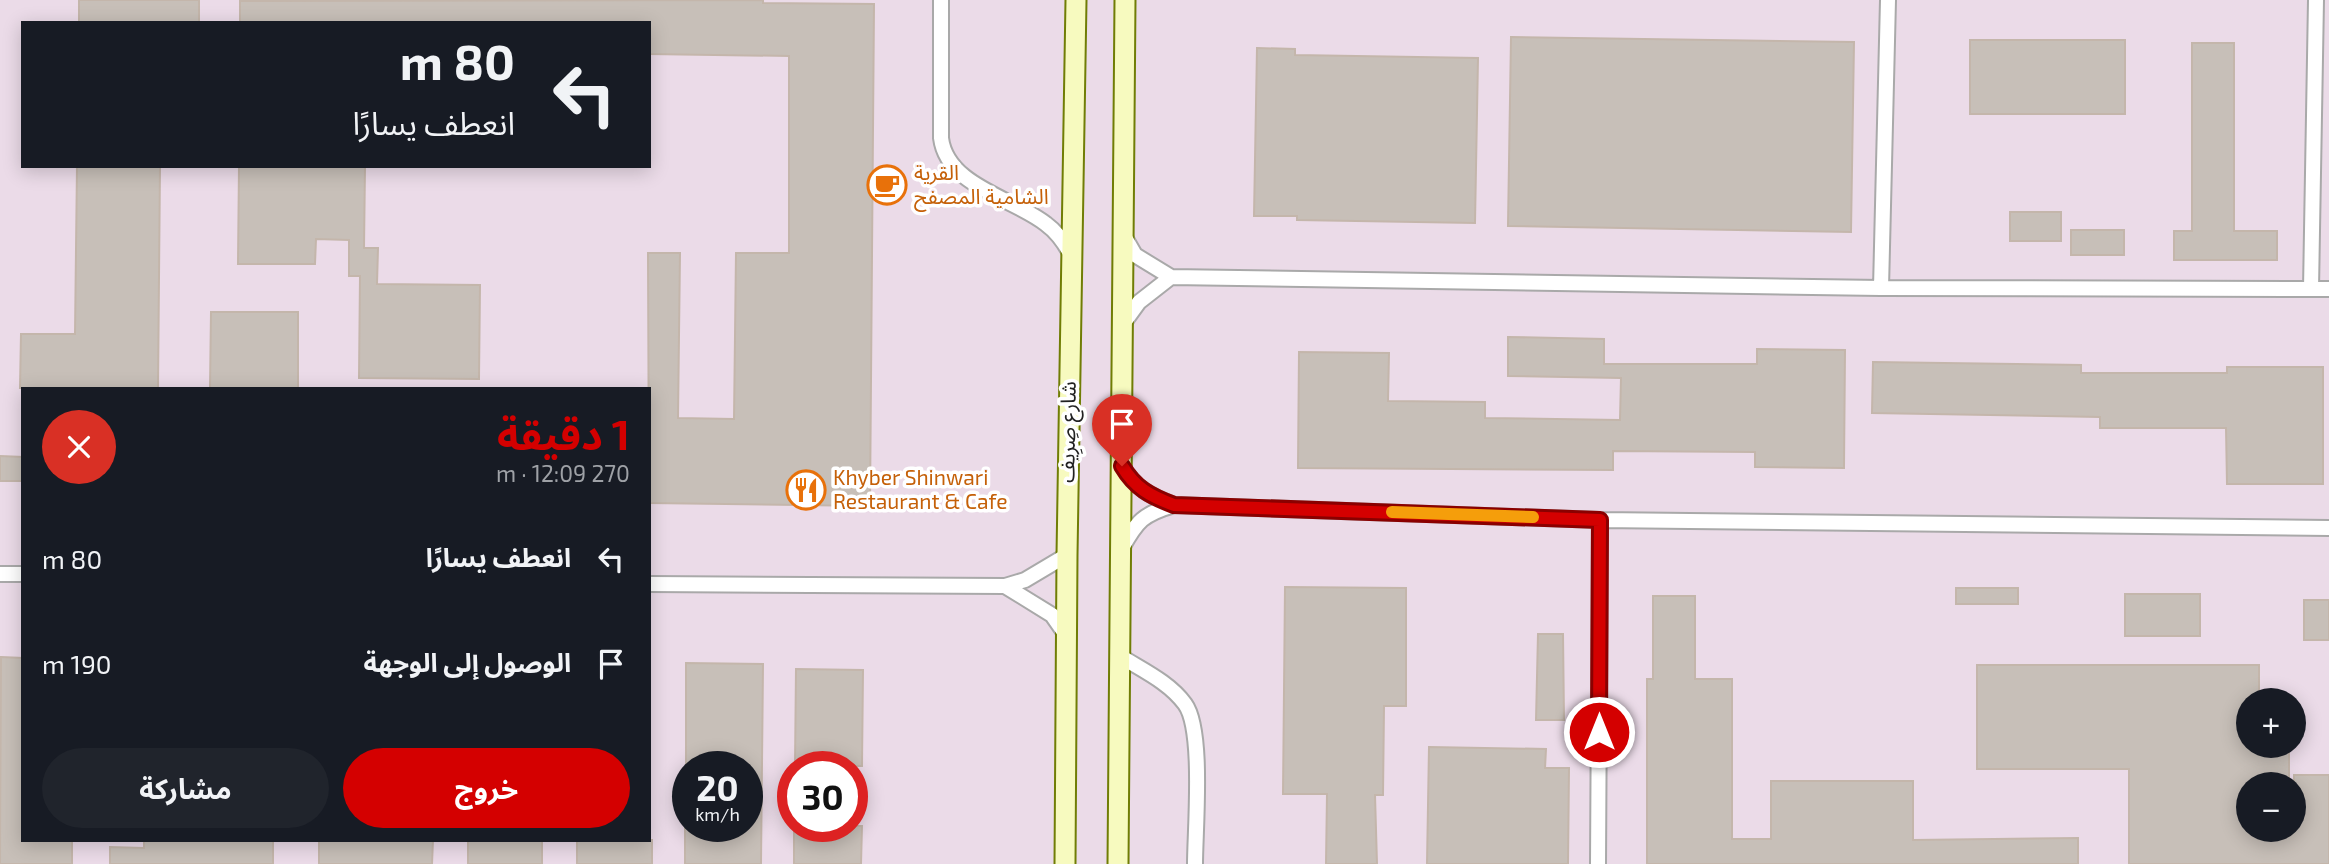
<!DOCTYPE html>
<html lang="ar">
<meta charset="utf-8">
<style>
body{margin:0;font-family:"Exo 2","Noto Sans Arabic",sans-serif;background:#20242c;color:#f1f3f6;direction:rtl;height:100vh;display:flex;flex-direction:column;font-size:26px;white-space:nowrap}
*{box-sizing:border-box;margin:0}
p{font-size:23px;color:#9ea1a6}
.icon{flex:none;width:38px;height:38px;fill:none;stroke:currentColor;stroke-width:2;stroke-linecap:round;stroke-linejoin:round}
.map{position:relative;flex:1;overflow:hidden;direction:ltr}
.drawer{position:absolute;left:21px;top:387px;width:630px;height:455px;display:flex;flex-direction:column;background:#171b24;border-radius:0px;box-shadow:0 4px 18px #0003;direction:rtl}
.drawer>*{flex:none}
.banner{position:absolute;left:21px;top:21px;width:630px;height:147px;border-radius:0px;box-shadow:0 4px 18px #0003;direction:rtl;background:#171b24;color:#f1f3f6;overflow:hidden}
.buttons{position:absolute;left:2236px;top:688px;display:grid;gap:14px}
.buttons a{display:grid;place-items:center;width:70px;height:70px;border-radius:50%;background:#171b24;box-shadow:0 4px 18px #0003;font-size:35px}
.speed{position:absolute;left:672px;top:751px;display:flex;gap:14px;font-size:35px;font-weight:700;text-align:center}
.speed>*{display:grid;place-content:center;width:91px;height:91px;border-radius:50%;background:#171b24;box-shadow:0 4px 18px #0003;line-height:1}
.speed small{font-size:18px;font-weight:400}
.speed .limit{border:10px solid #d22;background:#fff;color:#111}
.pin{position:absolute;display:grid;place-items:center;width:60px;height:60px;color:#fff;margin:-72px -30px;border-radius:50% 50% 50% 0;rotate:-45deg;box-shadow:0 0 7px #0007}
.pin .icon{rotate:45deg}
.me{position:absolute;width:77px;margin:-38px;rotate:0deg;stroke-linejoin:round;filter:drop-shadow(0 0 5px #0008)}
.turn{display:flex;align-items:center;gap:24px;height:147px;padding:0 21px;font-size:32px}
.turn .icon{width:91px;height:91px;stroke-width:2.5}
.turn b{display:block;font-size:49px;line-height:60px}
.round{display:grid;place-items:center;flex:none;width:74px;height:74px;border-radius:37px;background:#20242c}
.overview{display:flex;align-items:center;justify-content:space-between;height:119px;padding:0 21px}
h1{font-size:42px;font-weight:700;line-height:52px;color:#d40000}
.cta{display:flex;gap:14px;margin-top:auto;padding:14px 21px}
.cta a{flex:1;height:80px;border-radius:42px;background:#d40000;color:#fff;font-size:28px;font-weight:700;line-height:80px;text-align:center}
.cta a+a{background:#20242c;color:#f1f3f6}
ul{padding:0;list-style:none}
li{display:flex;align-items:center;gap:21px;height:105px;padding:0 21px}
li div{flex:1}
li b{display:block;font-size:26px}
li em{font-style:normal}
.map>svg:first-child{display:block}
.industrial{fill:#ebdbe8;fill-rule:evenodd}
.building{fill:#c7bfb8;stroke:#c4b6ab;stroke-width:2}
.lines{fill:none;stroke-linecap:round;stroke-linejoin:round}
.minor-casing{stroke:#a9a9a9;stroke-width:18}
.secondary-casing{stroke:#707d05;stroke-width:23}
.minor{stroke:#fff;stroke-width:14}
.secondary{stroke:#f7fabf;stroke-width:19}
.route-casing{stroke:#8a0000;stroke-width:18}
.route{stroke:#d40000;stroke-width:12}
.slow{stroke:#f59e0b;stroke-width:12}
.labels{text-anchor:middle;stroke-width:7;stroke-linejoin:round;paint-order:stroke}
.food-label{font-size:21px;fill:#c56008;stroke:#fff;text-anchor:start}
.street-label{font-size:21px;fill:#222;stroke:#fff}
</style>
<div class="map">
<svg width="2329" height="864" viewBox="0 0 2329 864">
<rect width="100%" height="100%" fill="#f2efe9"/>
<path class="industrial" d="M0 0H2329V864H0ZM23 23H649V166H23ZM23 388H649V840H23ZM2249 700H2294V746H2249ZM688 766H747V826H688ZM793 766H852V826H793ZM2249 784H2294V830H2249Z"/>
<path class="building" d="M79 0H199V23H79Z
M763 0V3L874 4 870 506 649 503 648 253H680L678 418 734 419 736 253H789V56L649 54V23H240V1Z
M1511 37 1854 42 1851 232 1508 226Z
M1970 40H2125V114H1970Z
M2192 43H2234V231H2277V260H2174V231H2192Z
M1257 48 1295 49V55L1478 58 1475 223 1297 220V216H1254Z
M77 166H160L158 388H20L21 334H75Z
M239 166H365L364 248H378L377 284 480 285 479 379 359 378 360 276H349V240L316 239 315 264H238Z
M2010 212H2061V241H2010Z
M2071 230H2124V255H2071Z
M211 312H298V388H210Z
M1508 337 1604 339V364H1757V349L1845 350 1844 468 1755 467V452L1613 451V470L1298 468 1299 352 1389 353 1388 401 1485 402V418L1620 420 1621 378 1508 376Z
M1873 362 2081 365V373H2227V367H2323V484H2227L2226 428H2100V417L1872 413Z
M0 456 23 457V481H0Z
M1285 587 1406 588V706H1384L1383 795H1375L1377 864H1326L1327 794H1283Z
M1956 588H2018V604H1956Z
M2125 594H2200V636H2125Z
M1653 596H1695V679H1732V839H1771V781H1913V840L2078 838V864H1647V679H1653Z
M2304 600H2329V640H2304Z
M1538 634H1563L1564 720H1536Z
M1 657 23 658V840H72V864H0Z
M686 663 763 664 761 864H685V826H747V766H686Z
M1977 665H2259V700H2249V746H2289V784H2249V830H2294V775H2329V864H2129V769H1977Z
M796 669 863 670 862 766H795Z
M1429 747 1546 749 1545 768H1569L1568 864H1427Z
M794 826H862L861 864H794Z
M144 840H273V864H110V847L144 848Z
M319 840H433L432 864H319Z
M468 840H542V864H468Z
M577 840H652V864H577Z"/>
<g class="lines">
<g class="minor-casing">
<path id="minor" d="M941 0V138C947 186 1013 198 1046 224 1057 232 1064 242 1070 253
M1123 234 1135 255 1171 277 1881 288 2329 289
M1881 288 1888 0
M2311 289 2316 0
M1123 324 1139 302 1171 277
M1122 466C1135 488 1150 496 1174 505
M1122 548C1137 521 1143 514 1174 505L1600 520 2329 528
M0 574H23
M649 584 1005 586 1025 580 1067 555
M1005 586 1052 615 1066 635
M1120 656C1142 670 1169 682 1185 704 1204 730 1195 829 1195 864
M1598 864 1600 520"/>
</g>
<g class="secondary-casing">
<path id="secondary" d="M1065 864 1067 555 1076 0
M1118 864 1125 0"/>
</g>
<use href="#minor" class="minor"/>
<use href="#secondary" class="secondary"/>
</g>
<g class="lines">
<g class="route-casing">
<path id="route" d="M1122 466C1135 488 1150 496 1174 505L1600 520 1599 732"/>
</g>
<use href="#route" class="route"/>
<path class="slow" d="M1392 512 1533 517"/>
</g>
<defs>
<g id="cafe-ring" transform="scale(2.0125)"><circle r="9.5" fill="#fff" stroke="#e8710a" stroke-width="1.5"/><path d="M-5.5-4.5H6V0H3Q3 3.5 0 3.5H-2.5Q-5.5 3.5-5.5 0ZM3-3.2v2h1.7v-2ZM-6 4.5H4V6H-6Z" fill="#e8710a"/></g>
<g id="restaurant-ring" transform="scale(2.0125)"><circle r="9.5" fill="#fff" stroke="#e8710a" stroke-width="1.5"/><path d="M-5-6h1v4h1v-4h1v4h1v-4h1v5L-1.5 .5V6h-2V.5L-5-1ZM5-6V6H3V1.5H1.5Q1.5-4 5-6Z" fill="#e8710a"/></g>
</defs>
<g fill-rule="evenodd">
<use href="#cafe-ring" x="887" y="185"/>
<use href="#restaurant-ring" x="806" y="490"/>
</g>
<g class="labels">
<g class="food-label">
<text x="914" y="180">القرية<tspan x="914" dy="24">الشامية المصفح</tspan></text>
<text x="833" y="485">Khyber Shinwari<tspan x="833" dy="24">Restaurant &amp; Cafe</tspan></text>
</g>
<g class="street-label">
<text transform="translate(1068 432) rotate(-89)" y="7">شارع صِرِيف</text>
</g>
</g>
</svg>
<div class="buttons">
<a>+</a>
<a>−</a>
</div>
<div class="speed"><div>20<small>km/h</small></div><div class="limit">30</div></div>
<div class="pin" style="left:1122px;top:466px;background:#d93025"><svg class="icon" aria-label="arrive" viewBox="0 0 24 24"><path d="M6 21V4h12l-3 4 3 4H6"/></svg></div>
<svg class="me" style="left:1599px;top:732px" viewBox="-20 -20 40 40"><circle r="17" fill="#d40000" stroke="#fff" stroke-width="3"/><path d="M0-11L8 9 0 5-8 9z" fill="#fff"/></svg>
<div class="banner">
<div class="turn"><svg class="icon" aria-label="left" viewBox="0 0 24 24"><path d="M17 20v-9H6M10 6l-5 5 5 5"/></svg><div><b>80 m</b>انعطف يسارًا</div></div>
</div>
<section class="drawer">
<div class="overview"><div><h1>1 دقيقة</h1><p>270 m · 12:09</p></div><a class="round" style="background:#d93025;color:#fff"><svg class="icon" aria-label="close" viewBox="0 0 24 24"><path d="M6 6l12 12M18 6L6 18"/></svg></a></div>
<ul>
<li><svg class="icon" aria-label="left" viewBox="0 0 24 24"><path d="M17 20v-9H6M10 6l-5 5 5 5"/></svg><div><b>انعطف يسارًا</b></div><em>80 m</em></li>
<li><svg class="icon" aria-label="arrive" viewBox="0 0 24 24"><path d="M6 21V4h12l-3 4 3 4H6"/></svg><div><b>الوصول إلى الوجهة</b></div><em>190 m</em></li>
</ul>
<div class="cta"><a>خروج</a><a>مشاركة</a></div>
</section>
</div>
